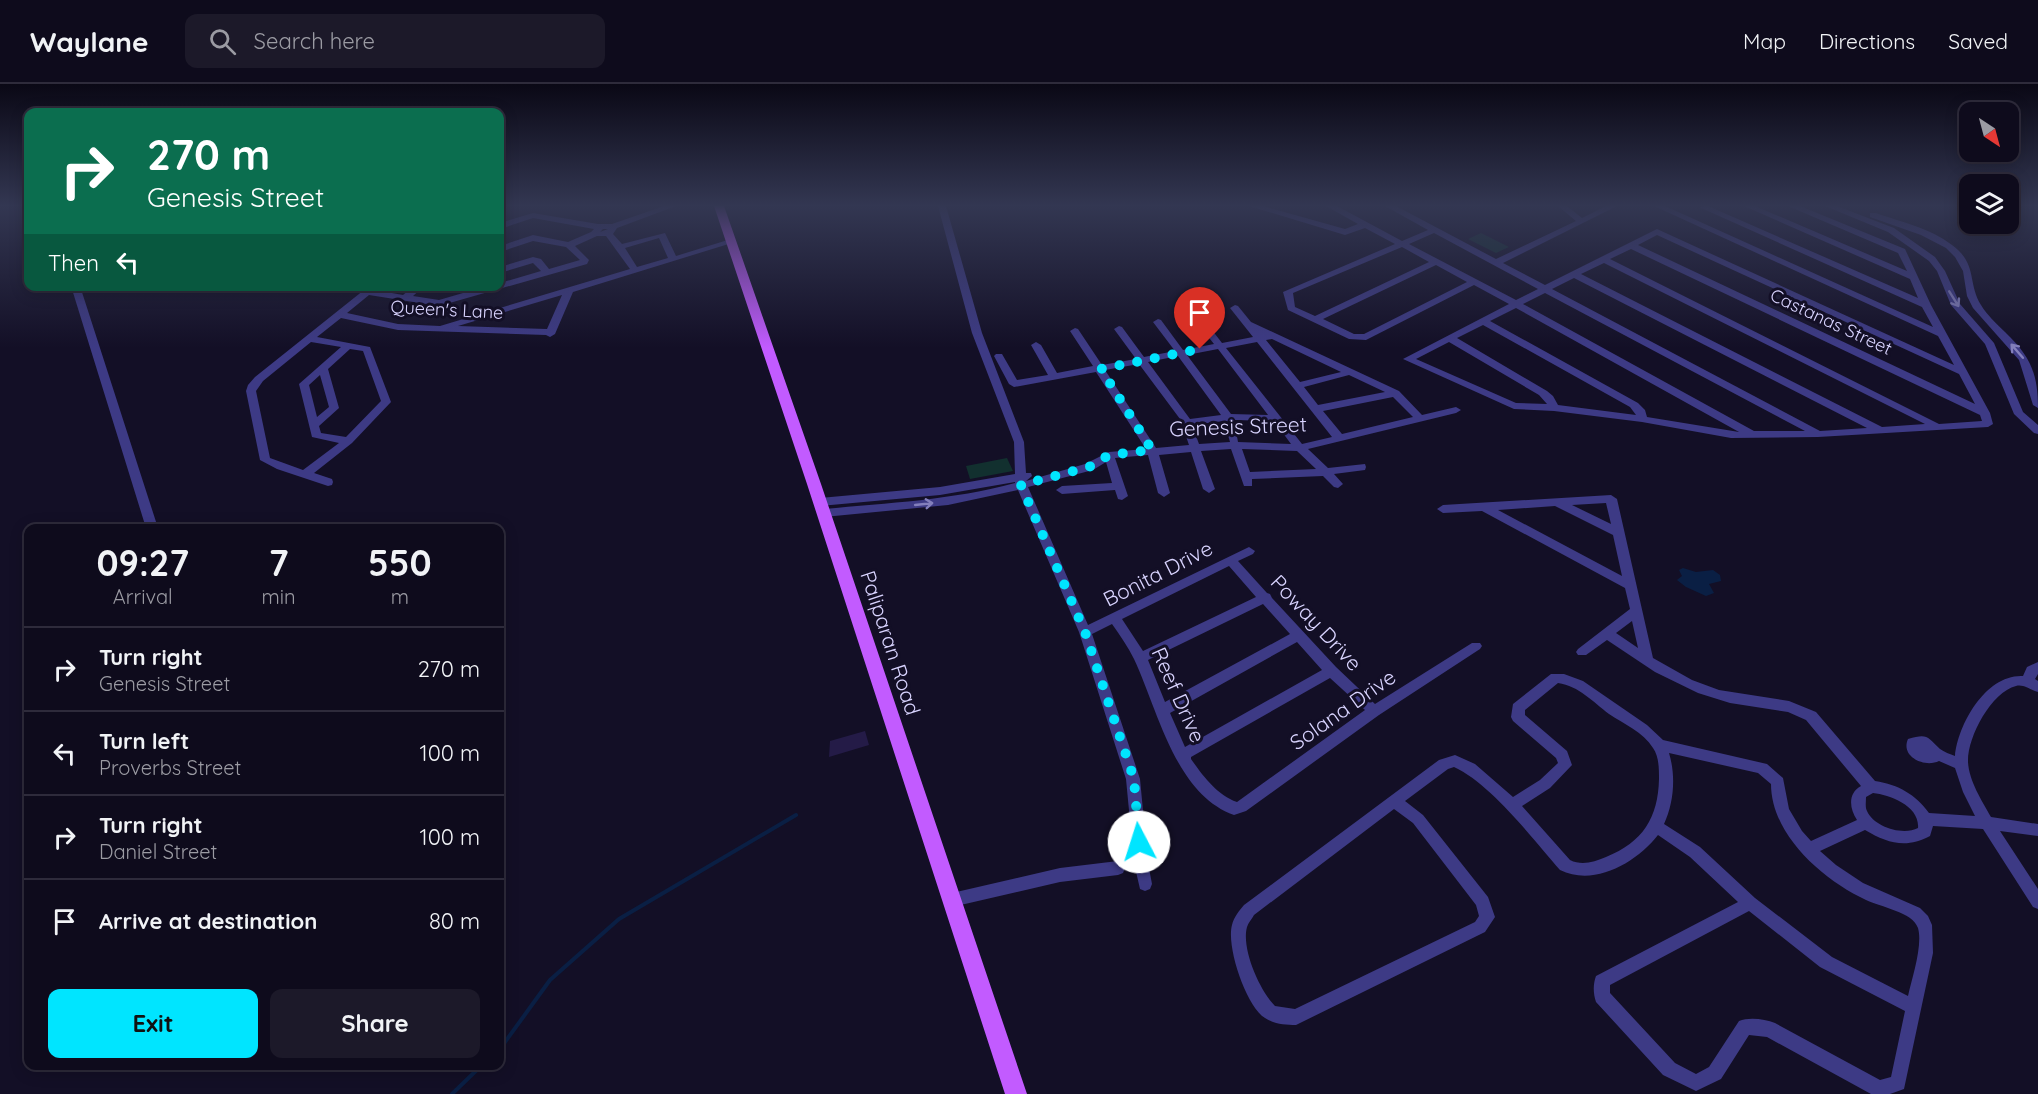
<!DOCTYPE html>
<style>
body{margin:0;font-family:Quicksand,sans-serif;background:#1c1929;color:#f1f3f6;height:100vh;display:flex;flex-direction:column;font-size:22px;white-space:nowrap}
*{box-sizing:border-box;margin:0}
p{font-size:20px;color:#9b9ba3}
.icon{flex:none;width:33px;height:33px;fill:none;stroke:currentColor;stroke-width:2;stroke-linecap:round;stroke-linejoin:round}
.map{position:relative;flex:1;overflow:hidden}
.drawer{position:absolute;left:24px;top:440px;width:480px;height:546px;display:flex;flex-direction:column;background:#0e0b1c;border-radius:12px;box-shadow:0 3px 15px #0003,0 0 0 2px #2e2b3b}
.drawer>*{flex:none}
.banner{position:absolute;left:24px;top:24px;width:480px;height:183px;border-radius:12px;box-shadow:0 3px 15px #0003,0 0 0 2px #2e2b3b;background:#0b6e4f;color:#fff;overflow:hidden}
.needle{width:39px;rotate:144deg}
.controls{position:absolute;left:1959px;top:18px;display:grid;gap:12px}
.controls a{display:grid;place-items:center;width:60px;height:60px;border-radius:12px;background:#0e0b1c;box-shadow:0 3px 15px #0003,0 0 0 2px #2e2b3b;font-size:30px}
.pin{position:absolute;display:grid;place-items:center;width:51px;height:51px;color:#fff;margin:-62px -26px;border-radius:50% 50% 50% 0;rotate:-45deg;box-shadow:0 0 6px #0007}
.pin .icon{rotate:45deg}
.me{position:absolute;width:66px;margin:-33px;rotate:355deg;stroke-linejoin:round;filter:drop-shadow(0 0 4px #0008)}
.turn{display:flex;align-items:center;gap:21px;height:126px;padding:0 24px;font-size:27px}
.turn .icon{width:78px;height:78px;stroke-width:2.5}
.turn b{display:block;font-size:42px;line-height:51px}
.then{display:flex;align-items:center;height:57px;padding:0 24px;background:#0003;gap:12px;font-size:22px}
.eta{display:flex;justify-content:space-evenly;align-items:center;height:102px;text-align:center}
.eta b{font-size:36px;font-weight:700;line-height:42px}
.cta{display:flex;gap:12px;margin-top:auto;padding:12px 24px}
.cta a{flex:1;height:69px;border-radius:12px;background:#00e5ff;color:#111;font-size:24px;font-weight:700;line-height:69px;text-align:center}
.cta a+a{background:#1c1929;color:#f1f3f6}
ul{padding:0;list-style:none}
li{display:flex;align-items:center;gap:18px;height:84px;padding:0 24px;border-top:2px solid #2e2b3b}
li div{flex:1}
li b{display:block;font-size:22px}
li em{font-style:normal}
header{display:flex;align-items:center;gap:36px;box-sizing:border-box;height:84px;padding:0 30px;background:#0e0b1c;border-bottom:2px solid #2e2b3b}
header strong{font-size:28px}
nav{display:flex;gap:33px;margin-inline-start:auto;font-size:21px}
.search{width:420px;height:54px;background:#1c1929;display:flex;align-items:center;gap:15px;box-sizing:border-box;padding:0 21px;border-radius:12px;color:#9b9ba3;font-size:22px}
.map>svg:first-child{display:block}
.green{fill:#12302f}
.water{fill:#0a1f44}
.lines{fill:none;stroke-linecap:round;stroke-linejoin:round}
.stream{stroke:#0a1f44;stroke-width:4}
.building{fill:#241b47}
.minor{fill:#3d3a85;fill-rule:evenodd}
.major{fill:#c25bff;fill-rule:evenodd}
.oneway{stroke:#837fbc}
.route{stroke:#00e5ff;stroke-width:10;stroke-dasharray:0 18}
.labels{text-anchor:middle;stroke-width:6;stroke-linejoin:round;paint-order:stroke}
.far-street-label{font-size:18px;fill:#d9d4ff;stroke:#130f26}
.street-label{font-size:21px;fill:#d9d4ff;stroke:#130f26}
</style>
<header>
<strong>Waylane</strong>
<div class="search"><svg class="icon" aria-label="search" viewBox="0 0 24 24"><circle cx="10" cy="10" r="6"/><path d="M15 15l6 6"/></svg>Search here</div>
<nav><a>Map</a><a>Directions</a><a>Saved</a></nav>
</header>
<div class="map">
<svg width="2038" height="1010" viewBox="0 0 2038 1010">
<rect width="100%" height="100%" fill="#130f26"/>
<path class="green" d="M1481 149 1509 163 1496 169 1468 155Z
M1007 374 1013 387 970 395 966 382Z"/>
<path class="water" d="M1683 484 1696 488 1713 486 1720 491 1721 497 1709 500 1714 509 1706 512 1686 503 1677 496 1682 492 1679 486Z"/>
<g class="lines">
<path class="stream" d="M500 965 550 896 619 835 796 731
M452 1010 482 981"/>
</g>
<path class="building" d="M865 647 869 661 829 673 830 657Z"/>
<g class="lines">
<path class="minor" d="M664 122H676L617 144 613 150 622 160 665 149 676 172 731 155 735 158 573 208 555 250 550 253 546 251 398 246 341 234 317 253 370 263 391 318 352 359 314 389 332 395 333 398 332 401 328 402 277 385 260 376 246 307 248 301 255 293 369 202H379L375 206 403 211 414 202H424L413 212 439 216 487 202H500V199L541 187 533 179 500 189V183L533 173 541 175 549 185 580 176 566 163 533 157 500 168V162L533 151 568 158 591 148 594 145 533 134 500 145V139L533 129 598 140H612ZM603 145H608L600 148ZM597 152H606L630 185 440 242 398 240 347 229 369 211 439 222 587 180 589 176 575 162ZM659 154 668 174 637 183 625 164ZM562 211 547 245 458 242ZM311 258 341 263 299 300 312 353 339 359 303 386 270 374 256 307 263 297ZM350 265 363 267 381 317 346 353 321 349 319 342 339 324 328 285ZM320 291 329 323 317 333 309 301Z
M938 122H946L982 249 1024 358 1026 389H1031L1032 392 1026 397 1085 380 1109 368 1146 365 1096 288 1014 303 1009 300 994 272 996 270H1002L1017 296 1048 291 1031 261 1036 258 1041 261 1057 289 1093 282 1070 247 1075 244 1078 245 1102 281 1136 275 1114 245 1119 242 1122 243 1144 273 1175 267 1153 238 1158 235 1161 236 1183 266 1214 260 1190 230 1195 227 1198 228 1222 259 1253 253 1230 224 1235 221 1238 222 1251 238 1399 307 1422 331 1456 323 1461 326 1456 329 1308 365 1328 384 1365 380 1366 383 1365 386 1334 390 1343 400 1338 404 1334 403 1323 392 1252 395V402H1244L1231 365 1201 367 1215 405 1209 409 1203 405 1191 368 1159 371 1170 409 1164 413 1158 409 1148 371 1115 374 1128 412 1122 416 1118 415 1115 406 1062 410 1056 406 1062 402 1112 399 1106 378 1093 386 1028 403 1088 541 1249 463 1255 467 1253 470 1238 477 1267 509 1270 510 1272 514 1336 583 1375 620 1472 559H1480L1482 562 1480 565 1379 631 1246 727 1234 731C1175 710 1158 626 1134 575 1128 563 1120 551 1112 540L1092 550 1140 695 1148 779 1152 800 1150 805 1145 807 1140 805 1134 779 1126 695 1079 548 1018 406 948 421 824 433 818 429 824 425C888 419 953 416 1015 399V398L940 411 820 422 814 418 820 414 940 403 1015 390 1014 358 972 249ZM1272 255 1341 288 1300 298 1266 256ZM1257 258 1332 353 1302 360 1226 264ZM1218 265 1268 331 1231 330 1187 271ZM1178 272 1221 331 1190 335 1148 278ZM1139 280 1180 335 1189 361 1156 364 1105 286ZM1349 291 1385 308 1318 321 1304 303ZM1393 313 1413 333 1342 350 1323 327ZM1234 336 1274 337 1291 360 1238 358ZM1224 337 1230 358 1199 360 1192 341ZM1242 365 1297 367 1316 385 1250 388ZM1229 482 1256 513 1143 567 1122 535ZM1263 520 1290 550 1165 618 1148 576ZM1297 558 1322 586 1185 663 1170 629ZM1330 594 1365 626 1237 718C1217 711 1203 692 1191 675V673Z
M1249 122H1263L1345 145 1358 140 1326 122H1337L1402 157 1428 146 1385 122H1396L1496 175 1576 137 1558 122H1567L1582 134 1606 122H1617L1503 179 1545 201 1657 145 1954 281 1938 252 1654 122H1665L1933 243 1922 223 1699 123 1708 122 1918 214 1910 195 1744 122H1755L1907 187 1898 169 1788 122H1800L1905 165 1931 221 1990 329 1993 340 1988 343 1818 353 1731 354 1642 338 1554 327 1514 325 1403 275 1509 220 1474 201 1366 256 1349 255 1288 226 1283 208 1395 160 1365 144 1345 151ZM1434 149 1538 205 1516 216 1409 160ZM1657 151 1959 290 1975 320 1638 161ZM1402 163 1429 178 1315 232 1295 223 1293 209ZM1631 165 1980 331 1982 337 1939 340 1610 175ZM1604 179 1925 340 1882 343 1581 190ZM1436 181 1467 198 1364 250H1354L1323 235ZM1574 194 1867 344 1820 347 1552 205ZM1545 209 1805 347H1754L1523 220ZM1516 224 1739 348 1647 333 1645 326 1638 319 1490 237ZM1483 241 1630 323 1636 331 1558 321 1553 312 1547 307 1457 254ZM1449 258 1539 311 1547 320 1516 319 1416 275Z
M1825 122H1837L1894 144 1935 173 1945 187 1960 220 1994 259 2023 328 2038 341V350L2034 349 2014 330 1985 260 1951 221 1937 187 1929 177 1888 148Z
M1870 129H1876C1901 138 1930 144 1952 161 1978 180 1967 198 1981 221 1987 231 1996 239 2005 248 2030 272 2038 289 2038 324L2033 321 2019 276 1973 224 1967 212 1963 187 1955 173 1946 164 1921 151 1870 133Z
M71 202H80L158 444H146Z
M1611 411 1617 415 1653 574 1692 596 1719 606 1789 617 1816 628 1875 697C1899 701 1915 710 1929 729L1975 732 1963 708 1955 684 1939 677C1925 684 1900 673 1908 655 1928 649 1927 653 1940 665 1944 668 1950 670 1955 672 1958 640 1986 590 2023 592L2027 583 2038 578V590L2035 595 2038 597V608C2030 606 2024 600 2016 602 1991 608 1967 654 1968 678 1969 697 1982 717 1991 733L2038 740V752L2000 747 2038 805V825L2033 823 1983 745 1933 742 1930 752C1906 765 1887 759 1865 746L1820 767 1836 781 1863 799 1920 824 1928 832 1932 841 1933 869 1904 1005 1890 1010H1871L1767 953 1749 951 1721 995 1696 1007 1663 991 1596 918C1593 909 1593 900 1596 892L1738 818 1690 773 1658 751C1636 779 1594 803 1560 786 1532 754 1491 700 1454 683L1448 685 1405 717 1423 731 1488 813 1495 833 1485 848 1296 941C1285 941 1274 940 1265 934 1246 922 1226 862 1232 841 1234 833 1239 827 1244 821L1439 676 1455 671 1475 680 1513 713 1540 696 1558 679 1556 674 1513 637 1511 633 1513 620 1551 590H1564L1583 597 1647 641 1663 656 1767 680 1783 694 1789 725 1802 747 1811 757 1857 736C1849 724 1848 709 1861 702L1806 636 1788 628 1730 619 1698 609 1655 588 1607 556 1586 571H1578L1576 568 1578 565 1630 525 1625 504 1482 427 1443 429 1437 425 1443 421ZM1606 419 1611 440 1572 421ZM1555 422 1613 451 1622 492 1498 426ZM1632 537 1638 564 1616 549ZM1558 599C1579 602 1593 618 1609 630 1624 640 1643 648 1653 664 1659 672 1659 685 1659 695 1658 734 1643 758 1606 773 1594 778 1582 782 1570 776L1522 722 1550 704 1572 681 1567 667 1525 631V626ZM1669 669 1758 689 1771 700C1771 751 1823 796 1866 816 1880 823 1913 828 1918 844 1923 861 1912 894 1908 912L1832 873 1755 814 1700 763 1664 740C1674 718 1676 692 1669 669ZM1873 709C1890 711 1920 722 1918 744 1903 752 1874 743 1867 727 1865 723 1866 718 1866 713ZM1394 725 1413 739 1476 821 1479 832 1475 838 1295 925 1275 922C1260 907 1241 865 1247 843 1248 839 1252 835 1254 831ZM1749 827 1820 883 1905 927 1891 993 1880 996 1775 939C1765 935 1749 933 1739 937L1709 983 1696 990 1675 979 1610 909V901Z
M1118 777 1123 779 1125 784 1123 789 1118 791 1060 798 952 823 947 821 944 816 947 811 952 809 1060 784Z"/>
<path class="major" d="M714 122H724L821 400 1027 1010H1005L807 400Z"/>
</g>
<defs><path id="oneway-shaft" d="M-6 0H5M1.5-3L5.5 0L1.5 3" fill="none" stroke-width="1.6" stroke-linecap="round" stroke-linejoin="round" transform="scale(1.5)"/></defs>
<g class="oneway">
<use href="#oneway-shaft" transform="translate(1954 215) rotate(58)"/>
<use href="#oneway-shaft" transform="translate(2017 267) rotate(-131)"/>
<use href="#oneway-shaft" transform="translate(924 420) rotate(-6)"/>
</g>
<linearGradient id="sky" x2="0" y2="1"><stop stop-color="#0a0815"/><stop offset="0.46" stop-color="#333752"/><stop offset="1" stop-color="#333752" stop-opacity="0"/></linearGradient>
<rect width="2038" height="264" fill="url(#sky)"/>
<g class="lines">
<path class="route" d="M1139 758 1134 695 1085 548 1021 401 1089 383 1109 371 1152 366 1101 285 1200 265"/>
</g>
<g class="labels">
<g class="far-street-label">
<text transform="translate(447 226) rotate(3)" y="6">Queen's Lane</text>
<text transform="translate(1831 238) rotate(25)" y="6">Castanas Street</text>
</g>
<g class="street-label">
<text transform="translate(1238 343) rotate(-2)" y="7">Genesis Street</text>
<text transform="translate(1158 490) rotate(-27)" y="7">Bonita Drive</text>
<text transform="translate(1316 539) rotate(47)" y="7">Poway Drive</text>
<text transform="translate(890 559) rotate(72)" y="7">Paliparan Road</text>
<text transform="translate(1178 611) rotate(66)" y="7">Reef Drive</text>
<text transform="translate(1343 626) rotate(-35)" y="7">Solana Drive</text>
</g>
</g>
</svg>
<div class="controls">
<a><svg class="needle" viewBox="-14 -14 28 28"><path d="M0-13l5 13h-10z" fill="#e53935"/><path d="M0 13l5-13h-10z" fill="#9b9ba3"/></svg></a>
<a><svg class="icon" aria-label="layers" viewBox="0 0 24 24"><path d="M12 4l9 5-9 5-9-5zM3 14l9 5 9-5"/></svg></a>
</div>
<div class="pin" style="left:1200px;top:265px;background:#d93025"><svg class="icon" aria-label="arrive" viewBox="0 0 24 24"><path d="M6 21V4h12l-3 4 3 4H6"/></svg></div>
<svg class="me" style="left:1139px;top:758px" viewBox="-20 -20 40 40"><circle r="19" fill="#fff"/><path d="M0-13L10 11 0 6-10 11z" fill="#00e5ff"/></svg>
<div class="banner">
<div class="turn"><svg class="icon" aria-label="right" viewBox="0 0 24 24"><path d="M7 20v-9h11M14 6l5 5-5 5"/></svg><div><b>270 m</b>Genesis Street</div></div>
<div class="then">Then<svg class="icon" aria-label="left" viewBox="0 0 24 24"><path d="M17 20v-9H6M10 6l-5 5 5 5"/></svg></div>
</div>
<section class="drawer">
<div class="eta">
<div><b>09:27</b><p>Arrival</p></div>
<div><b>7</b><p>min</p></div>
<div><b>550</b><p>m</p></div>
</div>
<ul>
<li><svg class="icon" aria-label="right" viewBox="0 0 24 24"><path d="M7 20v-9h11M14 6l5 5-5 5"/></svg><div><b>Turn right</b><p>Genesis Street</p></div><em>270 m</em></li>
<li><svg class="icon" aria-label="left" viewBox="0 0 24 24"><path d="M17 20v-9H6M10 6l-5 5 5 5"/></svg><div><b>Turn left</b><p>Proverbs Street</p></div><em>100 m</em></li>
<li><svg class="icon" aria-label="right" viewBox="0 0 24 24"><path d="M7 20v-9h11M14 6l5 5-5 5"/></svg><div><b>Turn right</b><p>Daniel Street</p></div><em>100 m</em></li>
<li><svg class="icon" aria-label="arrive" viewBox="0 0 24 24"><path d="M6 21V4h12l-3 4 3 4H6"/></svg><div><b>Arrive at destination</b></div><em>80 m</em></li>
</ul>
<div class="cta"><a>Exit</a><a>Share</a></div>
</section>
</div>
